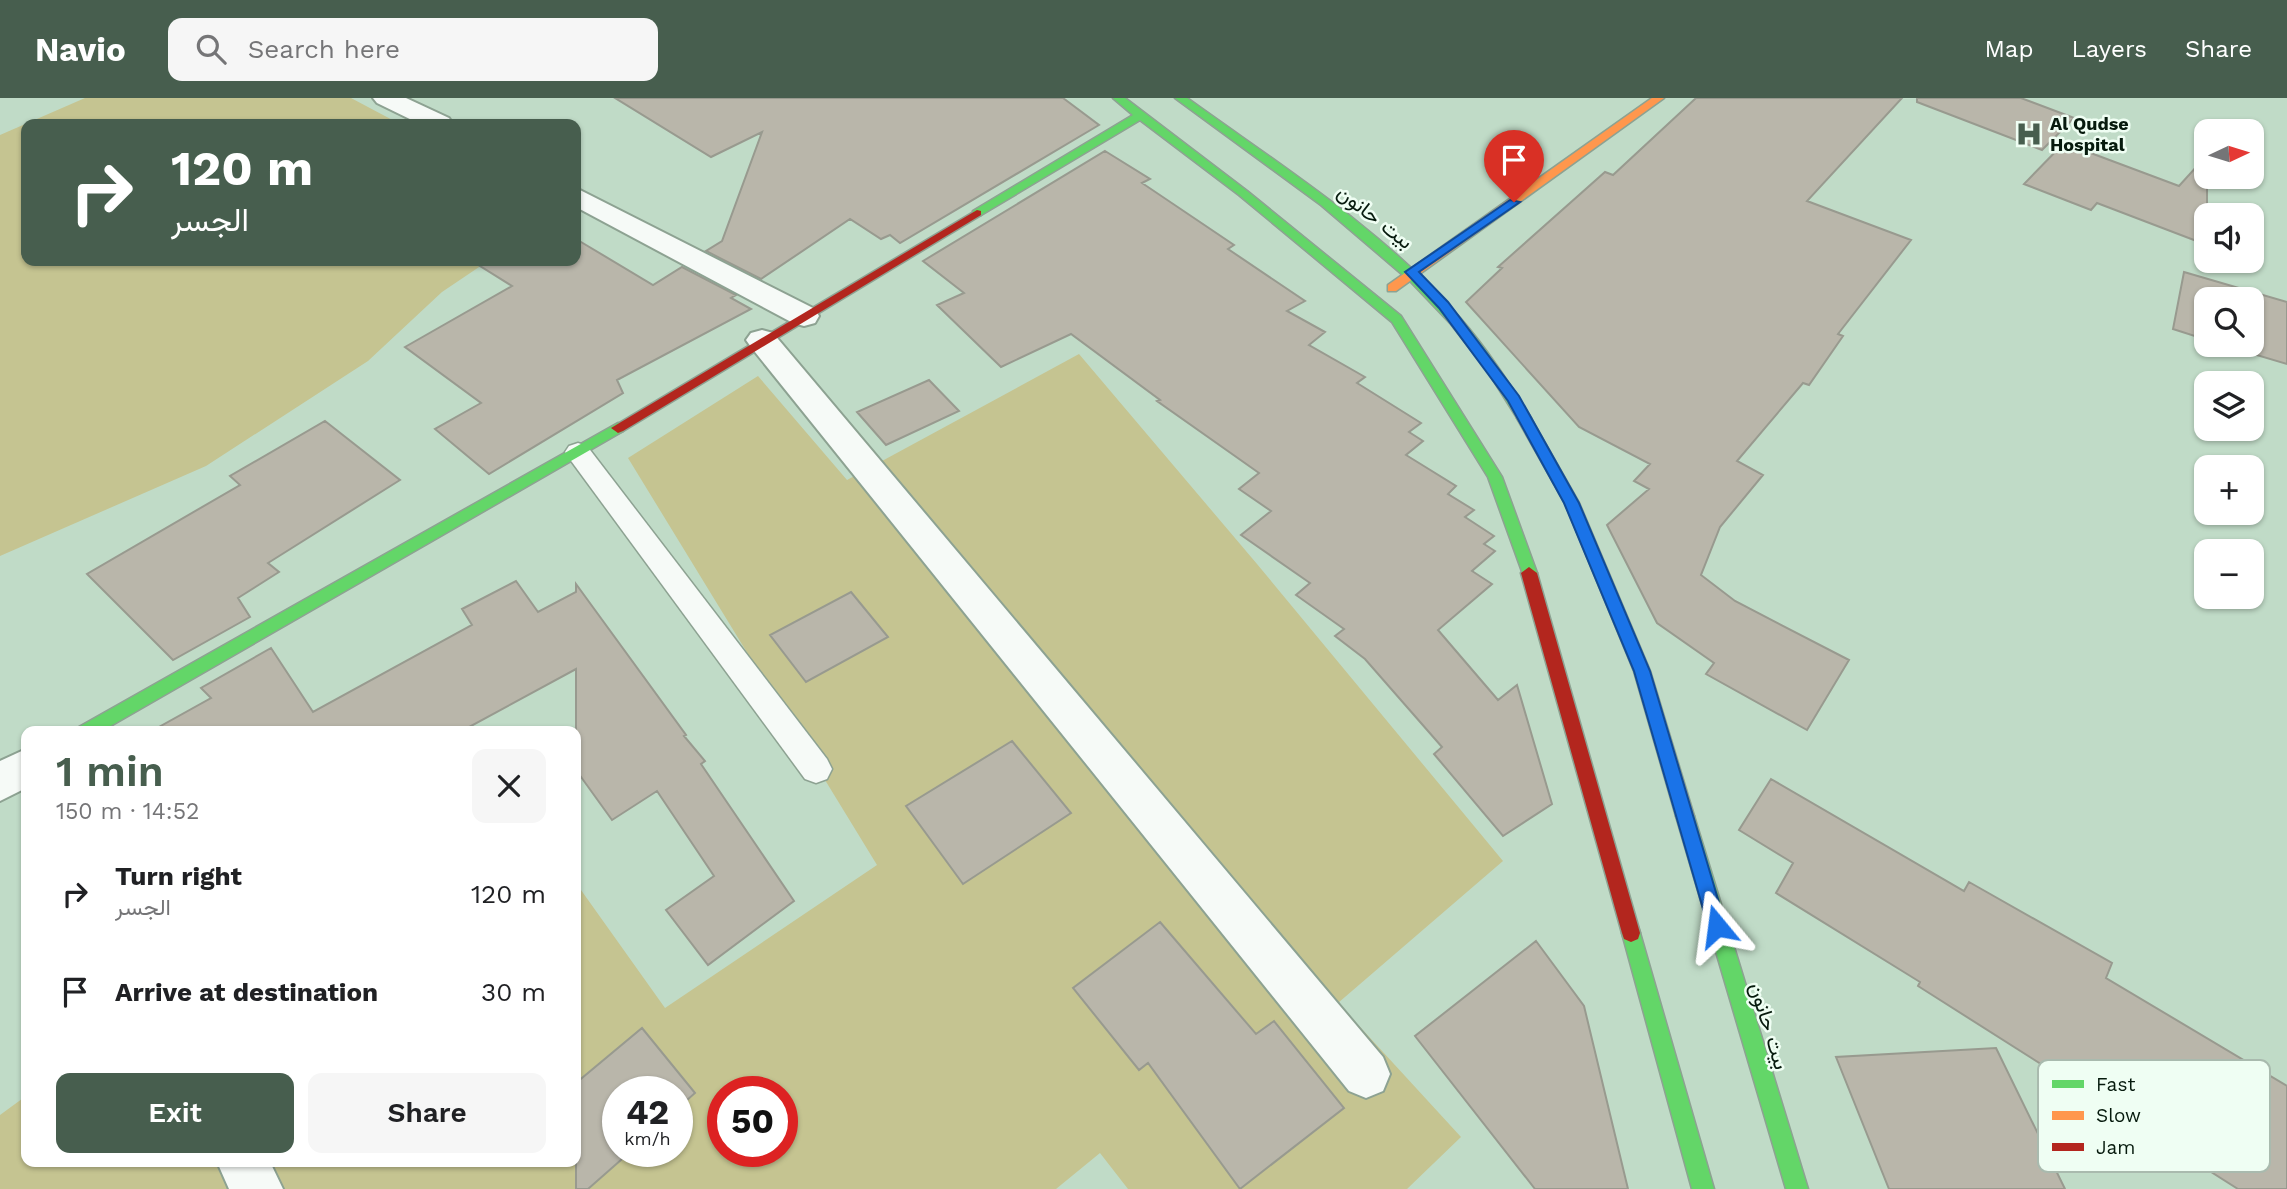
<!DOCTYPE html>
<meta charset="utf-8">
<style>
body{margin:0;font-family:"Work Sans",Vazirmatn,sans-serif;background:#f6f6f6;color:#202124;height:100vh;display:flex;flex-direction:column;font-size:26px;white-space:nowrap}
*{box-sizing:border-box;margin:0}
p{font-size:23px;color:#757577}
.icon{flex:none;width:38px;height:38px;fill:none;stroke:currentColor;stroke-width:2;stroke-linecap:round;stroke-linejoin:round}
.map{position:relative;flex:1;overflow:hidden}
.details{position:absolute;left:21px;top:628px;width:560px;height:441px;display:flex;flex-direction:column;background:#fff;border-radius:14px;box-shadow:0 2px 5px #0004}
.details>*{flex:none}
.hud{position:absolute;left:21px;top:21px;width:560px;height:147px;border-radius:14px;box-shadow:0 2px 5px #0004;background:#475e4e;color:#fff;overflow:hidden}
.needle{width:46px;rotate:86deg}
.tools{position:absolute;left:2194px;top:21px;display:grid;gap:14px}
.tools a{display:grid;place-items:center;width:70px;height:70px;border-radius:14px;background:#fff;box-shadow:0 2px 5px #0004;font-size:35px}
.speed{position:absolute;left:602px;top:978px;display:flex;gap:14px;font-size:35px;font-weight:700;text-align:center}
.speed>*{display:grid;place-content:center;width:91px;height:91px;border-radius:50%;background:#fff;box-shadow:0 2px 5px #0004;line-height:1}
.speed small{font-size:18px;font-weight:400}
.speed .limit{border:10px solid #d22;background:#fff;color:#111}
.pin{position:absolute;display:grid;place-items:center;width:60px;height:60px;color:#fff;margin:-72px -30px;border-radius:50% 50% 50% 0;rotate:-45deg;box-shadow:0 0 7px #0007}
.pin .icon{rotate:45deg}
.me{position:absolute;width:77px;margin:-38px;rotate:344deg;stroke-linejoin:round;filter:drop-shadow(0 0 5px #0008)}
.turn{display:flex;align-items:center;gap:24px;height:147px;padding:0 35px;font-size:32px}
.turn .icon{width:91px;height:91px;stroke-width:2.5}
.turn b{display:block;font-size:49px;line-height:60px}
.round{display:grid;place-items:center;flex:none;width:74px;height:74px;border-radius:14px;background:#f6f6f6}
.head{display:flex;align-items:center;justify-content:space-between;height:119px;padding:0 35px}
h1{font-size:42px;font-weight:600;line-height:52px;color:#475e4e}
.action{display:flex;gap:14px;margin-top:auto;padding:14px 35px}
.action a{flex:1;height:80px;border-radius:14px;background:#475e4e;color:#fff;font-size:28px;font-weight:600;line-height:80px;text-align:center}
.action a+a{background:#f6f6f6;color:#202124}
ul{padding:0;list-style:none}
li{display:flex;align-items:center;gap:21px;height:98px;padding:0 35px}
li div{flex:1}
li b{display:block;font-size:26px}
li em{font-style:normal}
header{display:flex;align-items:center;gap:42px;box-sizing:border-box;height:98px;padding:0 35px;background:#475e4e;color:#fff}
header strong{font-size:33px}
nav{display:flex;gap:38px;margin-inline-start:auto;font-size:24px}
.search{width:490px;height:63px;background:#f6f6f6;display:flex;align-items:center;gap:18px;box-sizing:border-box;padding:0 24px;border-radius:14px;color:#757577;font-size:26px}
.map>svg:first-child{display:block}
.green{fill:#c5c491;fill-rule:evenodd}
.building{fill:#b9b6aa;stroke:#989a8f;stroke-width:2}
.lines{fill:none;stroke-linecap:round;stroke-linejoin:round}
.lane-casing{stroke:#8da292;stroke-width:3}
.street-casing{stroke:#8da292;stroke-width:4}
.fast-casing{stroke:#8da292;stroke-width:3}
.slow-casing{stroke:#8da292;stroke-width:3}
.jam-casing{stroke:#8da292;stroke-width:3}
.lane{fill:#f6faf7;fill-rule:evenodd}
.street{fill:#f6faf7;fill-rule:evenodd}
.fast{fill:#63d668;fill-rule:evenodd}
.slow{fill:#ff974d;fill-rule:evenodd}
.jam{fill:#b3261e;fill-rule:evenodd}
.route{fill:#1a73e8;stroke:#114b97;stroke-width:2}
.labels{text-anchor:middle;stroke-width:5;stroke-linejoin:round;paint-order:stroke}
.far-poi-label{font-size:18px;font-weight:bold;fill:#061a0d;stroke:#effef3;text-anchor:start}
.street-label{font-size:21px;fill:#061a0d;stroke:#effef3}
.key{fill:#effef3;stroke:#a9baae;stroke-width:2}
.key-label{font-size:19px;fill:#061a0d}
</style>
<header>
<strong>Navio</strong>
<div class="search"><svg class="icon" aria-label="search" viewBox="0 0 24 24"><circle cx="10" cy="10" r="6"/><path d="M15 15l6 6"/></svg>Search here</div>
<nav><a>Map</a><a>Layers</a><a>Share</a></nav>
</header>
<div class="map">
<svg width="2287" height="1091" viewBox="0 0 2287 1091">
<rect width="100%" height="100%" fill="#c0dbc7"/>
<path class="green" d="M85 0H351L400 26H26V163H488L442 194 368 263 206 368 0 458V37Z
M1079 256 1257 466 1503 763 1338 905 1461 1039 1407 1091H1128L1100 1055 1056 1091H0V1017L26 998V1064H576V785L665 910 877 767 628 360 758 278 847 382ZM618 994H677V1054H618ZM723 994H782V1054H723Z"/>
<path class="building" d="M615 0H1063L1099 27 900 145 890 137 881 141 850 121 761 181 706 153 722 143 762 34 711 59Z
M1696 0H1902L1807 103 1911 142 1838 236 1843 238 1809 287 1803 285 1737 363 1763 377 1720 429 1701 477 1735 503 1849 562 1807 632 1706 576 1714 565 1657 525 1607 427 1649 391 1634 383 1650 366 1579 329 1466 204 1502 170 1498 169 1605 74 1613 77Z
M1917 0H2021L2074 20 2042 52 1917 4Z
M2064 45 2179 88 2207 57V147L2097 105 2091 112 2024 86Z
M1105 53 1150 81 1142 85 1234 147 1228 151 1305 203 1287 213 1325 234 1309 247 1365 279 1357 285 1421 325 1409 334 1423 343 1406 357 1456 388 1448 396 1474 412 1465 419 1494 438 1484 446 1495 453 1472 473 1492 486 1438 532 1498 602 1517 587 1552 706 1503 738 1434 656 1442 649 1365 561 1335 538 1344 531 1296 497 1310 485 1241 437 1271 413 1239 391 1259 375 1157 303 1160 302 1071 236 1001 269 937 207 964 195 923 163Z
M576 141 653 187 682 169 736 197 731 200 751 211 617 282 623 295 489 376 435 331 481 305 405 249 512 188 472 163H576Z
M2184 174 2287 204V266L2223 247H2252V201H2207V242L2173 231Z
M929 282 959 313 886 347 857 314Z
M325 323 400 382 268 465 279 474 238 500 250 519 173 562 87 476 240 387 230 378Z
M516 483 538 514 576 494V486L686 637 684 638 705 663 701 666 794 803 708 867 666 812 714 778 657 693 612 722 576 672V571L460 634H150L211 600 201 590 271 550 313 614 472 527 462 511Z
M851 494 888 539 806 584 770 537Z
M1012 643 1071 715 963 786 906 708Z
M1771 681 1964 793 1969 784 2112 865 2106 880 2287 988V1091H2238L1918 888 1920 884 1776 795 1793 765 1739 732Z
M1160 824 1256 936 1274 923 1344 1010 1240 1091 1148 965 1139 972 1073 890Z
M1536 843 1584 908 1628 1091H1535L1415 938Z
M642 930 695 995 677 1011V994H618V1054H630L588 1091H576V985Z
M1996 950 2065 1091H1889L1836 959Z"/>
<g class="lines">
<g class="lane-casing">
<path id="lane" d="M578 345 587 348 827 661 832 671 827 681 816 685 805 681 569 360 565 354 569 348Z"/>
</g>
<g class="street-casing">
<path id="street" d="M373 0H406L449 20 453 26H420L377 5Z
M576 90 815 211 819 218 815 225 804 228 793 225 576 109Z
M762 232 773 235 1383 959 1390 976 1383 993 1366 1000 1349 993 751 249 746 242 751 235Z
M26 651V690L0 703V663Z
M217 1064H270L283 1091H229Z"/>
</g>
<g class="fast-casing">
<path id="fast" d="M1113 0H1125L1247 93 1401 218 1502 379 1537 475 1534 479H1524L1488 379 1392 224 1239 97 1140 22 981 117H973V113L1133 17Z
M1175 0H1187C1281 68 1383 132 1460 220 1487 251 1509 285 1531 320L1529 323H1519L1487 272 1451 226 1410 183 1321 107Z
M618 325 625 330 623 333 100 634H77L79 629Z
M1685 710 1691 713 1694 718 1808 1091H1786L1676 718 1679 713Z
M1631 826 1638 829 1640 835 1714 1091H1692L1622 835 1624 829Z"/>
</g>
<g class="slow-casing">
<path id="slow" d="M1652 0H1664L1396 193H1388V187Z
M1524 315 1529 317 1579 405 1650 573 1694 718 1691 723 1685 726 1679 723 1676 718 1634 573 1565 405 1517 320Z"/>
</g>
<g class="jam-casing">
<path id="jam" d="M977 112 981 113V117L623 333 618 335 611 330Z
M1529 469 1537 475 1640 835 1638 841 1631 844 1624 841 1622 835 1521 475Z"/>
</g>
<use href="#lane" class="lane"/>
<use href="#street" class="street"/>
<use href="#fast" class="fast"/>
<use href="#slow" class="slow"/>
<use href="#jam" class="jam"/>
</g>
<path class="route" d="M1510 102 1520 104 1419 174 1448 204 1519 298 1579 405 1650 573 1726 828 1724 834 1717 837 1710 834 1708 828 1634 573 1564 405 1508 303 1439 210 1405 174Z"/>
<defs>
<g id="hospital-bare" transform="scale(2.1)"><path d="M-5-5h3v3.5h4V-5h3V5h-3V1.5h-4V5h-3Z" fill="#475e4e" stroke="#effef3" stroke-width="2.5" paint-order="stroke"/></g>
</defs>
<g fill-rule="evenodd">
<use href="#hospital-bare" x="2029" y="36"/>
</g>
<g class="labels">
<g class="far-poi-label">
<text x="2050" y="32">Al Qudse<tspan x="2050" dy="21">Hospital</tspan></text>
</g>
<g class="street-label">
<text transform="translate(1375 119) rotate(38)" y="7">بيت حانون</text>
<text transform="translate(1769 928) rotate(73)" y="7">بيت حانون</text>
</g>
</g>
<rect x="2038" y="962" width="232" height="112" rx="10" class="key"/>
<rect x="2052" y="982" width="32" height="8" fill="#63d668"/>
<rect x="2052" y="1013" width="32" height="9" fill="#ff974d"/>
<rect x="2052" y="1045" width="32" height="8" fill="#b3261e"/>
<g class="key-label">
<text x="2096" y="993">Fast</text>
<text x="2096" y="1024">Slow</text>
<text x="2096" y="1056">Jam</text>
</g>
</svg>
<div class="tools">
<a><svg class="needle" viewBox="-14 -14 28 28"><path d="M0-13l5 13h-10z" fill="#e53935"/><path d="M0 13l5-13h-10z" fill="#757577"/></svg></a>
<a><svg class="icon" aria-label="sound" viewBox="0 0 24 24"><path d="M4 9h4l5-4v14l-5-4H4zM17 9q2 3 0 6"/></svg></a>
<a><svg class="icon" aria-label="search" viewBox="0 0 24 24"><circle cx="10" cy="10" r="6"/><path d="M15 15l6 6"/></svg></a>
<a><svg class="icon" aria-label="layers" viewBox="0 0 24 24"><path d="M12 4l9 5-9 5-9-5zM3 14l9 5 9-5"/></svg></a>
<a>+</a>
<a>−</a>
</div>
<div class="speed"><div>42<small>km/h</small></div><div class="limit">50</div></div>
<div class="pin" style="left:1514px;top:104px;background:#d93025"><svg class="icon" aria-label="arrive" viewBox="0 0 24 24"><path d="M6 21V4h12l-3 4 3 4H6"/></svg></div>
<svg class="me" style="left:1717px;top:828px" viewBox="-20 -20 40 40"><path d="M0-17L14 15 0 8-14 15z" fill="#1a73e8" stroke="#fff" stroke-width="4"/></svg>
<div class="hud">
<div class="turn"><svg class="icon" aria-label="right" viewBox="0 0 24 24"><path d="M7 20v-9h11M14 6l5 5-5 5"/></svg><div><b>120 m</b>الجسر</div></div>
</div>
<section class="details">
<div class="head"><div><h1>1 min</h1><p>150 m · 14:52</p></div><a class="round"><svg class="icon" aria-label="close" viewBox="0 0 24 24"><path d="M6 6l12 12M18 6L6 18"/></svg></a></div>
<ul>
<li><svg class="icon" aria-label="right" viewBox="0 0 24 24"><path d="M7 20v-9h11M14 6l5 5-5 5"/></svg><div><b>Turn right</b><p>الجسر</p></div><em>120 m</em></li>
<li><svg class="icon" aria-label="arrive" viewBox="0 0 24 24"><path d="M6 21V4h12l-3 4 3 4H6"/></svg><div><b>Arrive at destination</b></div><em>30 m</em></li>
</ul>
<div class="action"><a>Exit</a><a>Share</a></div>
</section>
</div>
